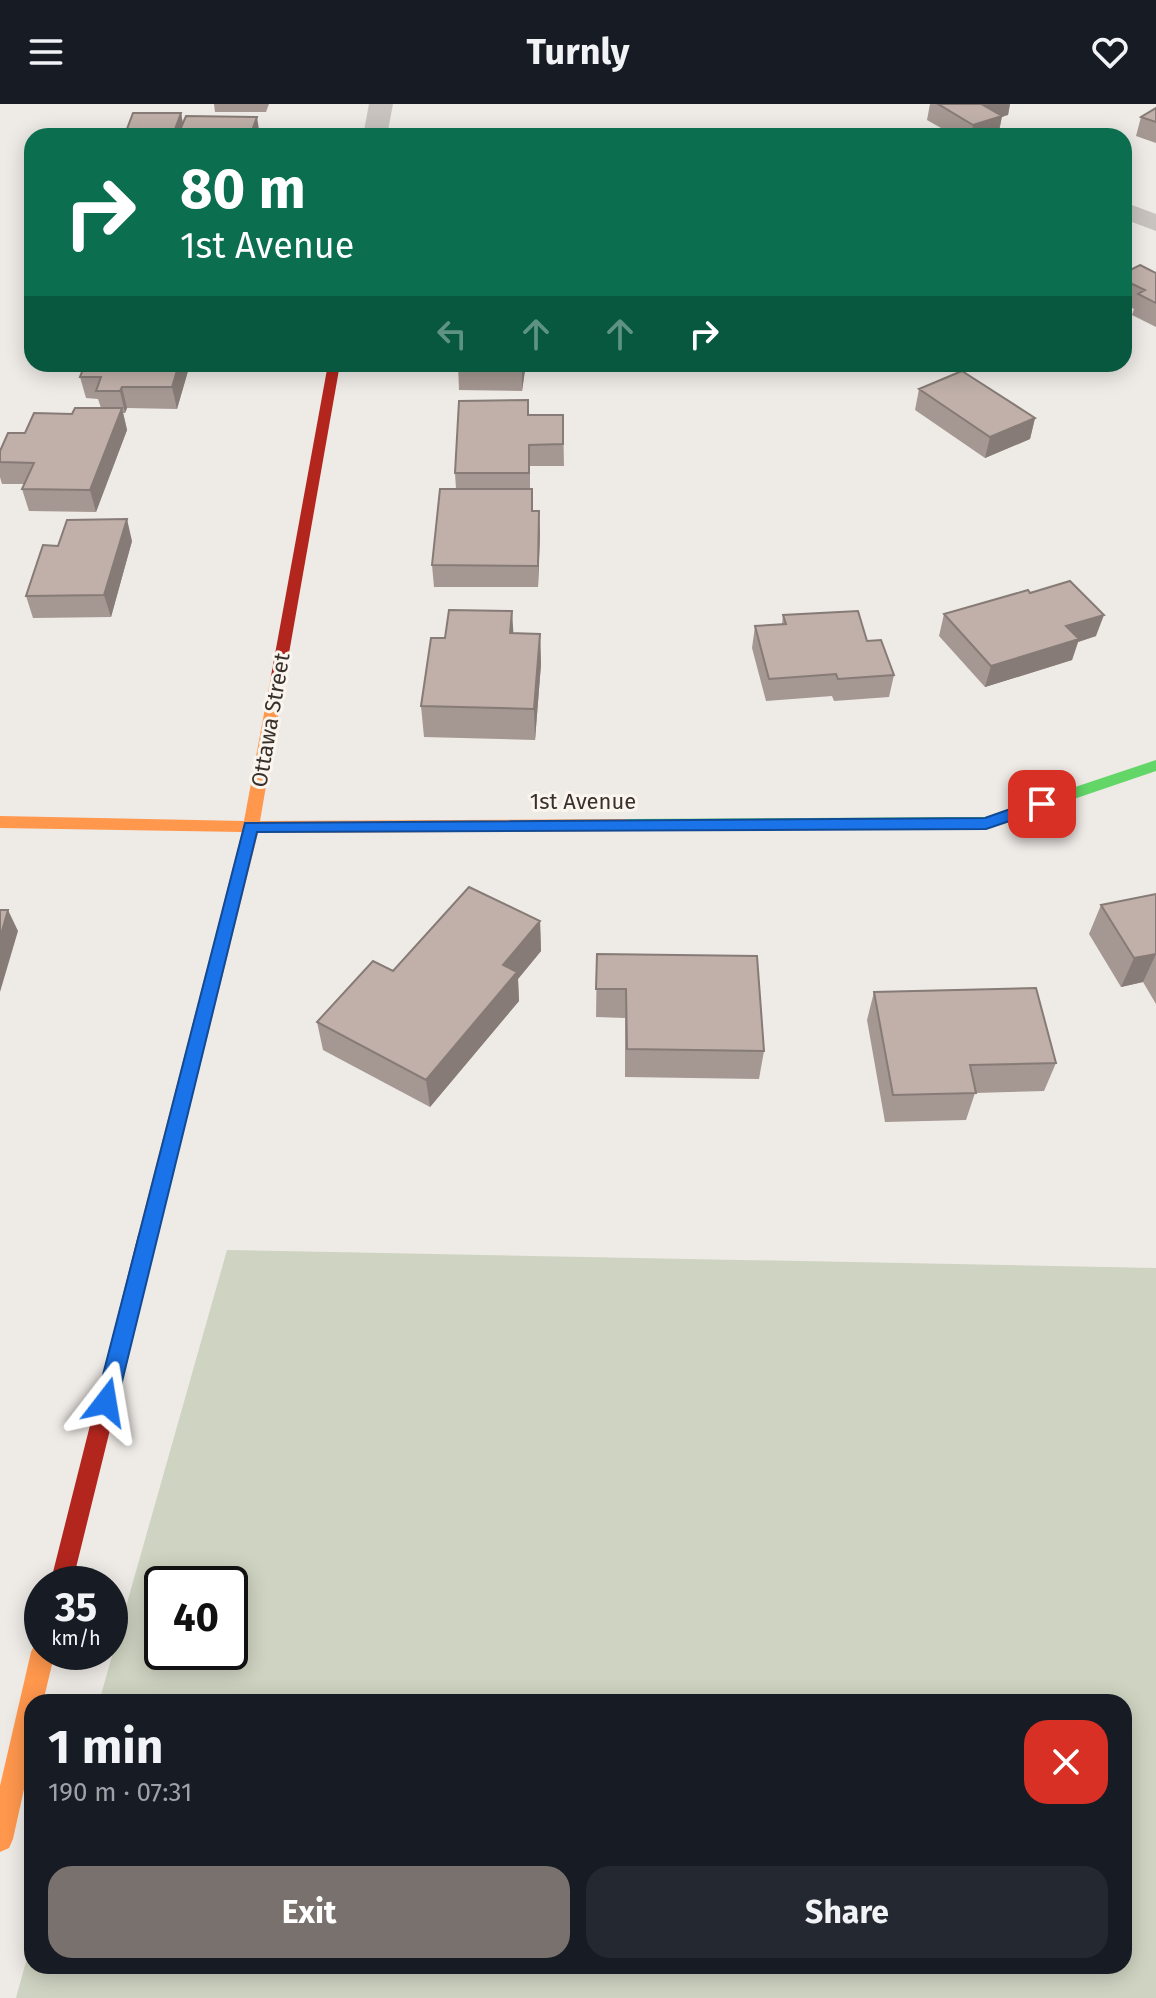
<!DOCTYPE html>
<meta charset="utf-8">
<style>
body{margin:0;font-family:"Fira Sans",sans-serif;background:#242831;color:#f1f3f6;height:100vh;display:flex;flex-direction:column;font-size:30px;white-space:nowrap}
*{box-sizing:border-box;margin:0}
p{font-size:26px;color:#9ea1a6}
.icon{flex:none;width:44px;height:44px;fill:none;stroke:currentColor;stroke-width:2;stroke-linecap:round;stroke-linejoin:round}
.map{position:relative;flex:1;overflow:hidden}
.drawer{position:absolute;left:24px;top:1590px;width:1108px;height:280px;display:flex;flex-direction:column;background:#171b24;border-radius:24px;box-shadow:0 4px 20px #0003}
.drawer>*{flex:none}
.hud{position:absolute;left:24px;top:24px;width:1108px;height:244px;border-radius:24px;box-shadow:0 4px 20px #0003;background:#0b6e4f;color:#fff;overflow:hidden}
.speed{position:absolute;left:24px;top:1462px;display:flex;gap:16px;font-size:40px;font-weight:700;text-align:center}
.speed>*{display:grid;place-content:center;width:104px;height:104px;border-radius:50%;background:#171b24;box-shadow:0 4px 20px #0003;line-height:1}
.speed small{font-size:20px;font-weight:400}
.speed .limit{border:4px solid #111;border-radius:12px;background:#fff;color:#111}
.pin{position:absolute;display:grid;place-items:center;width:68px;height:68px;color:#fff;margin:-34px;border-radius:16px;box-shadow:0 4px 12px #0006}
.me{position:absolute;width:88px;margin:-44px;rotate:14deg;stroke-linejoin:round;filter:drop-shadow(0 0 6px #0008)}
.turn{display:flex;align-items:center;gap:28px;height:168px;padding:0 24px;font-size:36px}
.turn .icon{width:104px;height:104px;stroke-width:2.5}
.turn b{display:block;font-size:56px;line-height:68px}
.lanes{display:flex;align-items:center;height:76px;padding:0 24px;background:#0003;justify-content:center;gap:40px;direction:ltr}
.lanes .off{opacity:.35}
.round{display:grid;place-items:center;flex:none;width:84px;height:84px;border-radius:24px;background:#242831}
.headline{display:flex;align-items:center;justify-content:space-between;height:136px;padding:0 24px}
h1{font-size:48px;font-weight:700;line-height:60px}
.action{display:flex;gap:16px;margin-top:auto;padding:16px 24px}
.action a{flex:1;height:92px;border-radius:24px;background:#78716d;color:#fff;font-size:32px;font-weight:700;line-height:92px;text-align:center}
.action a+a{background:#242831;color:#f1f3f6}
header{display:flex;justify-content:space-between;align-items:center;height:104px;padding:0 24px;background:#171b24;font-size:36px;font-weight:700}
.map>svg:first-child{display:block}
.green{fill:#cfd3c1;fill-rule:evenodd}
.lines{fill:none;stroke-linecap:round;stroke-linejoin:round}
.street{fill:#c8c3be;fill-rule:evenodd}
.fast{fill:#63d668;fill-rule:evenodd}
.slow{fill:#ff974d;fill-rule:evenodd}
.jam{fill:#b3261e;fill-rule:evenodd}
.wall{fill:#a59791}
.shaded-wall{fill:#867b76}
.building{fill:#c0b0a9;stroke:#867b76;stroke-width:2}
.route{fill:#1a73e8;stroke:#114b97;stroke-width:2}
.labels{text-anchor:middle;stroke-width:6;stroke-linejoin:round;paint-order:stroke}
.street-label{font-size:22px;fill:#39302c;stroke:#faf5ee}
</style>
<header><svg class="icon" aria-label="menu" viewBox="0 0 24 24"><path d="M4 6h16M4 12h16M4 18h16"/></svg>Turnly<svg class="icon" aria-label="heart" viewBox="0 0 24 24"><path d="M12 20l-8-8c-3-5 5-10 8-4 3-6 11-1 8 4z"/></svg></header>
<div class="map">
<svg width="1156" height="1894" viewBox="0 0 1156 1894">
<rect width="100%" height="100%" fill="#eeeae6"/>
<path class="green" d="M227 1146 1156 1164V1894H16L32 1836V1862H1124V1598H99ZM162 1480H230V1548H162Z"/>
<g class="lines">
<path class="street" d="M369 0H393L387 32H363Z
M1124 98 1156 110V127L1124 115Z"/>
<path class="fast" d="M1156 656V667L986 725 626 727 618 721 626 715 985 713Z"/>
<path class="slow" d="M278 567 285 572 260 717 626 715 634 721 626 727 258 729 158 1131 155 1137 148 1140 141 1137 138 1131 242 728 0 724V712L244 717 271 572Z
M42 1537V1548H55L43 1598H32V1649L13 1735 9 1744 0 1748V1682L31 1548 35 1540Z"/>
<path class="jam" d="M328 260H340L285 572 278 577 271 572Z
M148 1122 155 1125 158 1131 72 1480H50L138 1131 141 1125Z"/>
</g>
<path class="wall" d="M214 0H269L266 8H215Z
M930 0H1010L1008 11 1002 12 998 32H955L927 16Z
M1156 4V39L1136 32 1141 13Z
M181 9 183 20 260 32H181L180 26 178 32H129L127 25Z
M1124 169H1156V223L1132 211 1134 205 1124 200Z
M85 260H190L177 305 127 304 125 309H123L127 326 96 408 29 407 22 385 25 380H2L0 373V347L25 329 72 310 101 304 98 295 86 294 80 273Z
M458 260H536L535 266H525L522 287 459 286Z
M919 285 1035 314 1030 335 985 354 915 306Z
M528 311H563L564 362H530V385L533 407 540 428 538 483H434L432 461 456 385 455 369Z
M132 437 111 513 33 514 26 492Z
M1030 489 1096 532 1078 538 1072 556 985 583 939 532 944 510Z
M783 511 867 537 894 571 889 593 834 597 832 592 766 597 752 544 755 522 782 520Z
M513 529 540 530 541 560 535 636 424 633 421 602 445 534Z
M1156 790V900L1143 878 1121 883 1089 830 1101 801Z
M540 817 541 847 518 875 519 897 430 1003 323 946 317 918 393 867Z
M597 850 764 947 759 975 625 973V914L596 913Z
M874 888 1056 959 1044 987 975 989 966 1016 885 1018 867 916Z"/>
<path class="shaded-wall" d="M981 0H1010L1008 11 977 19Z
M181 9 183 20 178 32H176L175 25Z
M1002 12 998 32H971L973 21Z
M257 13 260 32H250Z
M179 260H190L177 305 172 283Z
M522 260H524L525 266 522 287Z
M122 283 127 304 125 309 120 287Z
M122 304 127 326 96 408 90 386Z
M1035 314 1030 335 985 354 990 333Z
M539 407 540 428 538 483V462Z
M127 415 132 437 111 513 104 491Z
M512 507 514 538 510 529Z
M1104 511 1096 532 1078 538 1072 556 985 583 991 562 1066 522Z
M540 530 541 560 535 636 534 605Z
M8 806 18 827 0 888V834Z
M540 817 541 847 518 875 519 897 430 1003 426 976 503 861Z
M1156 850 1143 878 1121 883 1134 854Z"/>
<path class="building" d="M938 0H981L1002 12 973 21Z
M1156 4V18L1141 13Z
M133 9H181L175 25H127Z
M186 12 257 13 250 32H200L202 26H180Z
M1140 161 1156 169V199L1138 190 1145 186 1124 176V169Z
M85 260H179L172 283H122L120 287H96L101 273H80Z
M458 260H522V265H457Z
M962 267 1035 314 990 333 919 285Z
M528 296V311H563V340L529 341V369H455L459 297Z
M75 304H122L90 386 22 385 34 359 0 358V347L8 329H25L34 309 72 310Z
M440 385H532V407H539L538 462 432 461Z
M127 415 104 491 26 492 43 441 58 442 67 416Z
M1070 477 1104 511 1066 522 1079 535 991 562 944 510 1028 486 1030 489Z
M449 506 512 507 510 529 540 530 534 605 421 602 431 534H445Z
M858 507 867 537 881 536 894 571 838 575 836 570 769 575 755 522 786 520 783 511Z
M469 783 540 817 503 861 517 868 426 976 317 918 373 857 393 867Z
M1156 790V850L1134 854 1101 801Z
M0 806H8L0 834Z
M597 850 757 852 764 947 627 945 626 885H596Z
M1036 884 1056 959 970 961 976 989 893 991 874 888Z"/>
<path class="route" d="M1042 694 1048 696V704L986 725 257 728 117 1298 114 1305 106 1308 99 1305 96 1298 245 719 985 714Z"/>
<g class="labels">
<g class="street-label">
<text transform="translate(270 616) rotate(-80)" y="8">Ottawa Street</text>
<text x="583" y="705">1st Avenue</text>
</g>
</g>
</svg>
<div class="speed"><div>35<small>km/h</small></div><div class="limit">40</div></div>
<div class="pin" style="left:1042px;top:700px;background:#d93025"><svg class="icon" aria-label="arrive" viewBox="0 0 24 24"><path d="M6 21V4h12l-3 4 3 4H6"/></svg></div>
<svg class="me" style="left:106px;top:1298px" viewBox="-20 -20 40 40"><path d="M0-17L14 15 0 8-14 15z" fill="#1a73e8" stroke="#fff" stroke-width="4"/></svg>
<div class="hud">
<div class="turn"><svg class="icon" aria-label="right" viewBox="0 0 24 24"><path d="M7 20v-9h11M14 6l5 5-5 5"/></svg><div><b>80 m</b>1st Avenue</div></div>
<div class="lanes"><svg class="icon off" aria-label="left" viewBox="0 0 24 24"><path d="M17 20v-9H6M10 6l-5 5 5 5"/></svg><svg class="icon off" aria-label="ahead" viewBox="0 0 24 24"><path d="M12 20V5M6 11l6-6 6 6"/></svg><svg class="icon off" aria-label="ahead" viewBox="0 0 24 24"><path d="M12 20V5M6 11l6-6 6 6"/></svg><svg class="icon" aria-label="right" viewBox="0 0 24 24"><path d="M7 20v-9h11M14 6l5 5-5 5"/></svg></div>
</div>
<section class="drawer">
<div class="headline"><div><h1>1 min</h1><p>190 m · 07:31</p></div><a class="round" style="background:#d93025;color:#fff"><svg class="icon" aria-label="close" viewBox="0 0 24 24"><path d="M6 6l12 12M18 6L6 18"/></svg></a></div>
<div class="action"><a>Exit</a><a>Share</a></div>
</section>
</div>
